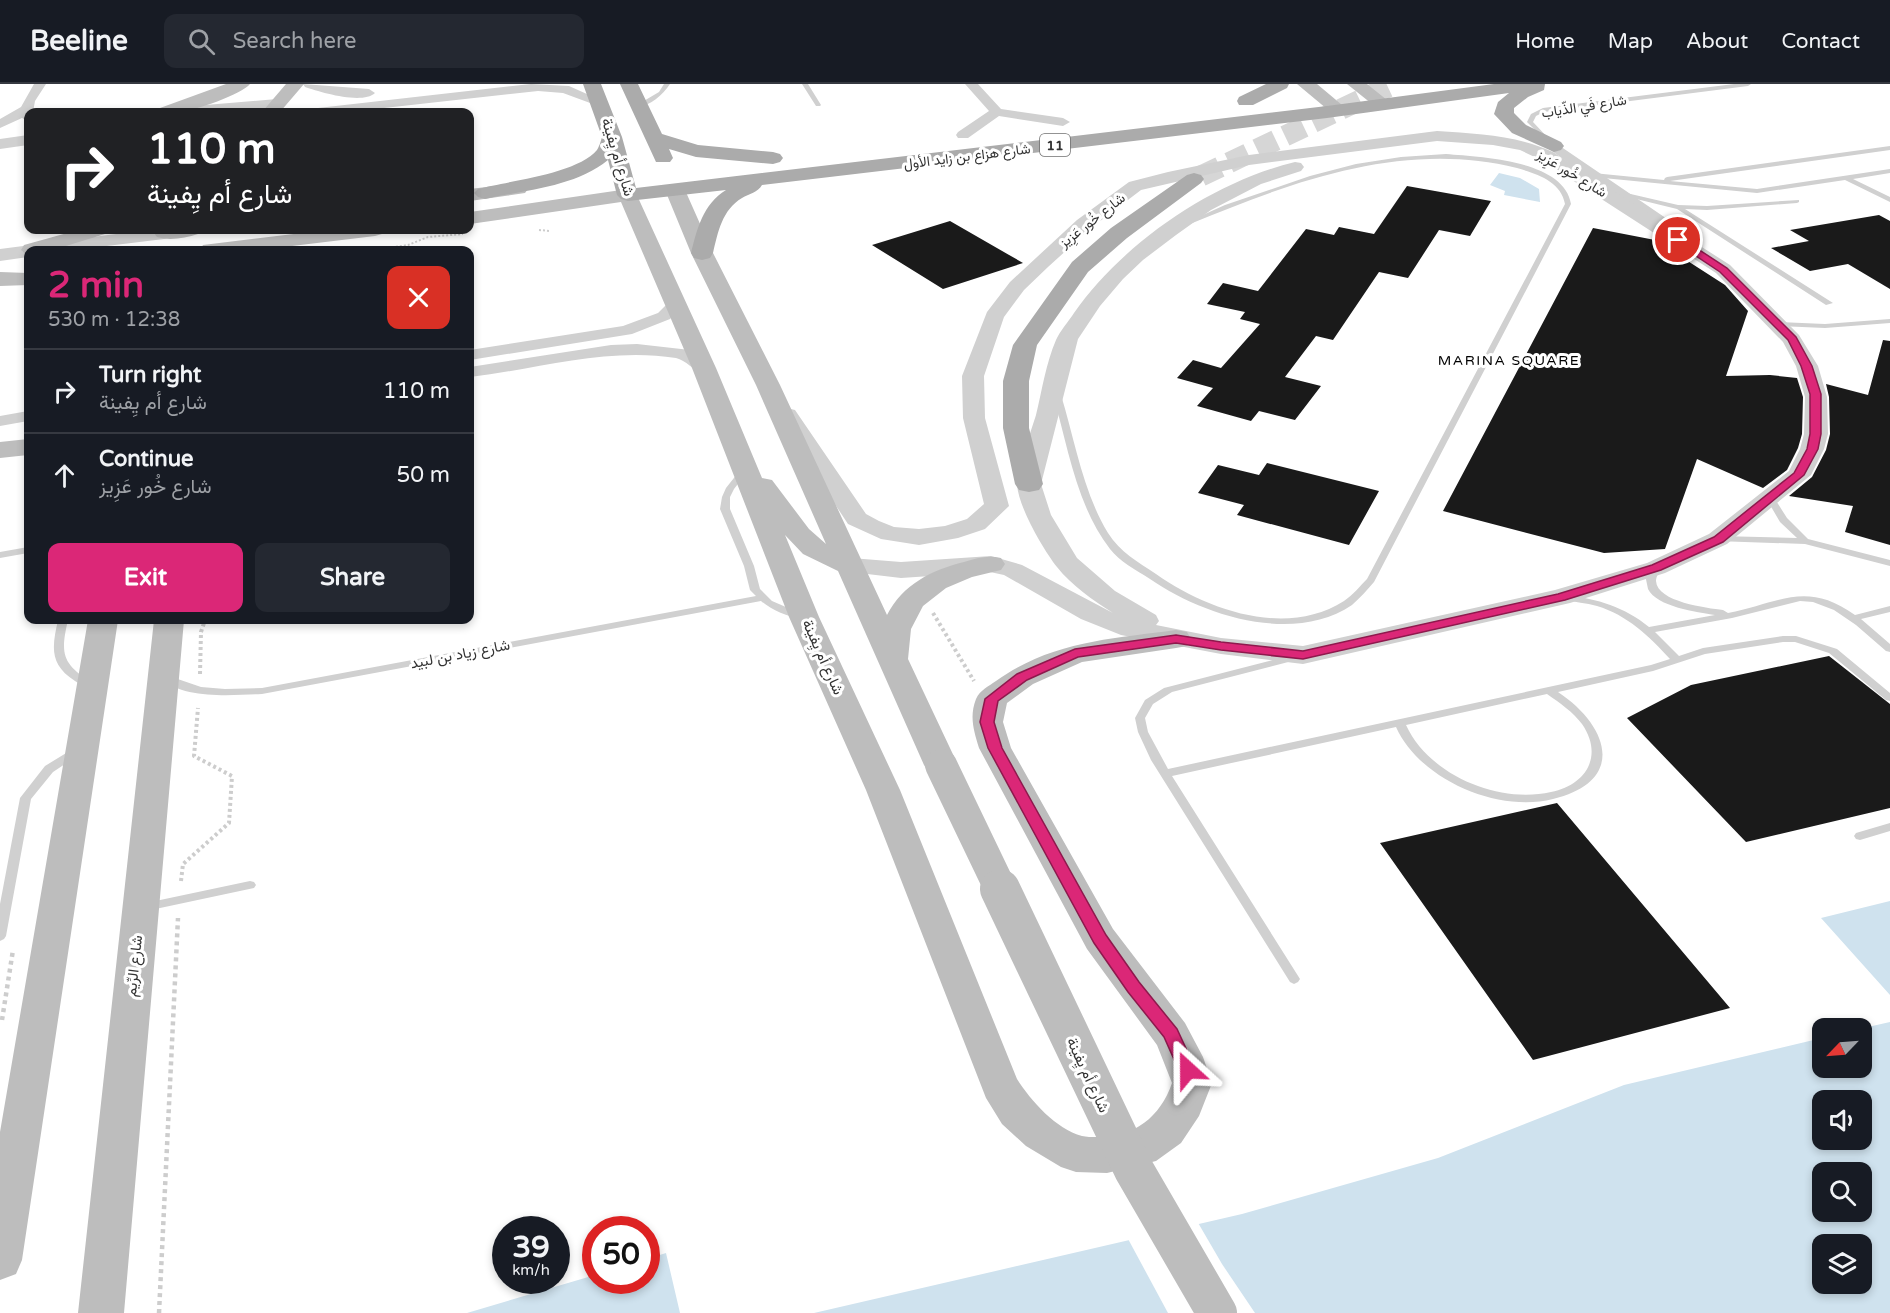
<!DOCTYPE html>
<meta charset="utf-8">
<style>
body{margin:0;font-family:"Varela Round",Vazirmatn,sans-serif;background:#242831;color:#f1f3f6;height:100vh;display:flex;flex-direction:column;font-size:22px;white-space:nowrap}
*{box-sizing:border-box;margin:0}
p{font-size:20px;color:#9ea1a6}
.icon{flex:none;width:33px;height:33px;fill:none;stroke:currentColor;stroke-width:2;stroke-linecap:round;stroke-linejoin:round}
.map{position:relative;flex:1;overflow:hidden}
.details{position:absolute;left:24px;top:162px;width:450px;height:378px;display:flex;flex-direction:column;background:#171b24;border-radius:12px;box-shadow:0 3px 9px #0003}
.details>*{flex:none}
.top-card{position:absolute;left:24px;top:24px;width:450px;height:126px;border-radius:12px;box-shadow:0 3px 9px #0003;background:#202124;color:#fff;overflow:hidden}
.needle{width:39px;rotate:245deg}
.fabs{position:absolute;left:1812px;top:934px;display:grid;gap:12px}
.fabs a{display:grid;place-items:center;width:60px;height:60px;border-radius:12px;background:#171b24;box-shadow:0 3px 9px #0003;font-size:30px}
.speed{position:absolute;left:492px;top:1132px;display:flex;gap:12px;font-size:30px;font-weight:700;text-align:center}
.speed>*{display:grid;place-content:center;width:78px;height:78px;border-radius:50%;background:#171b24;box-shadow:0 3px 9px #0003;line-height:1}
.speed small{font-size:15px;font-weight:400}
.speed .limit{border:9px solid #d22;background:#fff;color:#111}
.pin{position:absolute;display:grid;place-items:center;width:51px;height:51px;color:#fff;margin:-26px;border:3px solid #fff;border-radius:50%;box-shadow:0 2px 6px #0007}
.me{position:absolute;width:66px;margin:-33px;rotate:336deg;stroke-linejoin:round;filter:drop-shadow(0 0 4px #0008)}
.turn{display:flex;align-items:center;gap:21px;height:126px;padding:0 24px;font-size:27px}
.turn .icon{width:78px;height:78px;stroke-width:2.5}
.turn b{display:block;font-size:42px;line-height:51px}
.round{display:grid;place-items:center;flex:none;width:63px;height:63px;border-radius:12px;background:#242831}
.summary{display:flex;align-items:center;justify-content:space-between;height:102px;padding:0 24px}
h1{font-size:36px;font-weight:700;line-height:45px;color:#db2777}
.primary-button{display:flex;gap:12px;margin-top:auto;padding:12px 24px}
.primary-button a{flex:1;height:69px;border-radius:12px;background:#db2777;color:#fff;font-size:24px;font-weight:700;line-height:69px;text-align:center}
.primary-button a+a{background:#242831;color:#f1f3f6}
ul{padding:0;list-style:none}
li{display:flex;align-items:center;gap:18px;height:84px;padding:0 24px;border-top:2px solid #363941}
li div{flex:1}
li b{display:block;font-size:22px}
li em{font-style:normal}
header{display:flex;align-items:center;gap:36px;box-sizing:border-box;height:84px;padding:0 30px;background:#171b24;border-bottom:2px solid #363941}
header strong{font-size:28px}
nav{display:flex;gap:33px;margin-inline-start:auto;font-size:21px}
.search{width:420px;height:54px;background:#242831;display:flex;align-items:center;gap:15px;box-sizing:border-box;padding:0 21px;border-radius:12px;color:#9ea1a6;font-size:22px}
.map>svg:first-child{display:block}
.water{fill:#cfe2ee;fill-rule:evenodd}
.pier{fill:#fff}
.building{fill:#1a1a1a}
.lines{fill:none;stroke-linecap:round;stroke-linejoin:round}
.primary-tunnel{stroke:#d6d6d6;stroke-width:21;stroke-dasharray:21 10;stroke-linecap:butt}
.path-far2{stroke:#cdcdcd;stroke-width:2;stroke-dasharray:2 2;stroke-linecap:butt}
.path-far1{stroke:#cdcdcd;stroke-width:4;stroke-dasharray:3 3;stroke-linecap:butt}
.path{stroke:#cdcdcd;stroke-width:4.5;stroke-dasharray:4 4;stroke-linecap:butt}
.service{fill:#d0d0d0;fill-rule:evenodd}
.minor{fill:#d0d0d0;fill-rule:evenodd}
.tertiary{fill:#d0d0d0;fill-rule:evenodd}
.secondary{fill:#bdbdbd;fill-rule:evenodd}
.primary{fill:#ababab;fill-rule:evenodd}
.secondary-bridge-far1{stroke:#bdbdbd;stroke-width:32}
.secondary-bridge{stroke:#bdbdbd;stroke-width:40}
.route{fill:#db2777;stroke:#8e194d;stroke-width:1.5}
.labels{text-anchor:middle;stroke-width:6;stroke-linejoin:round;paint-order:stroke}
.far-street-label{font-size:14px;fill:#333;stroke:#fff}
.shield{fill:#fff;stroke:#707070;stroke-width:1.5}
.shield-label{font-size:14px;font-weight:bold;fill:#333}
.far-neighbourhood-label{font-size:14px;letter-spacing:1.5px;fill:#000;stroke:#fff}
.street-label{font-size:15px;fill:#333;stroke:#fff}
</style>
<header>
<strong>Beeline</strong>
<div class="search"><svg class="icon" aria-label="search" viewBox="0 0 24 24"><circle cx="10" cy="10" r="6"/><path d="M15 15l6 6"/></svg>Search here</div>
<nav><a>Home</a><a>Map</a><a>About</a><a>Contact</a></nav>
</header>
<div class="map">
<svg width="1890" height="1229" viewBox="0 0 1890 1229">
<rect width="100%" height="100%" fill="#fff"/>
<path class="water" d="M1499 89 1520 94 1539 105 1540 118 1504 111 1505 107 1490 101Z
M1890 817V911L1821 834Z
M1890 938V1229H814L1242 1130 1438 1074 1624 1001 1822 954V984H1862V945H1859ZM1822 1017H1862V1056H1822ZM1822 1089H1862V1128H1822ZM1822 1161H1862V1200H1822Z
M666 1169 680 1229H467L595 1191 596 1197H646L647 1175Z"/>
<path class="pier" d="M1197 1137 1222 1180 1255 1229H1168L1127 1153Z"/>
<path class="building" d="M1407 102 1491 117 1470 152 1439 146 1408 194 1379 188 1333 256 1316 252 1285 293 1321 302 1295 336 1259 327 1251 337 1197 322 1213 304 1177 294 1193 276 1221 284 1260 240 1240 235 1245 228 1207 220 1223 199 1258 207 1306 145 1334 151 1339 143 1374 150Z
M1879 131 1890 137V205L1848 180 1810 187 1771 164 1809 157 1790 146Z
M950 137 1023 179 943 205 872 161Z
M1593 144 1655 156 1725 201 1748 227 1726 292 1770 291 1797 294 1803 313 1802 350 1798 364 1787 386 1763 404 1697 375 1665 465 1604 469 1443 427Z
M1883 256 1890 257V461L1845 448 1853 422 1789 412 1812 393 1826 366 1830 350 1829 313 1826 300 1868 311Z
M1267 379 1379 407 1349 461 1237 431 1244 421 1198 409 1218 381 1259 391Z
M1829 572 1890 620V724L1746 758 1627 634 1691 601Z
M1557 719 1730 924 1533 976 1380 759Z"/>
<g class="lines">
<path class="primary-tunnel" d="M1201 92 1394 0"/>
<path class="path-far2" d="M539 146 550 147
M388 164 408 161 428 153 463 150"/>
<path class="path-far1" d="M933 529 974 597
M200 590 201 548 205 536
M181 797 183 780 229 739 232 692 194 672 198 624"/>
<path class="path" d="M2 936 13 866
M159 1229 178 834"/>
<path class="service" d="M664 0H670C663 11 650 22 637 23V21L659 8Z
M802 0H808L821 21 820 22H816Z
M1734 0H1751L1748 2 1544 28 1536 32 1533 38 1550 56 1547 58 1527 38 1531 30 1543 24Z
M1890 62V66L1670 97 1757 105 1890 85V89L1853 95 1890 113V118L1845 96 1757 109 1593 93 1590 91 1593 89 1664 96 1665 94 1667 93Z
M1446 70C1481 73 1564 76 1571 120L1374 498C1367 506 1360 514 1352 521 1293 561 1202 531 1150 495 1136 486 1119 477 1110 465 1076 421 1068 362 1053 311L1054 309H1060L1061 311C1075 357 1083 408 1108 449 1120 468 1138 478 1156 490 1207 526 1286 554 1344 517 1353 511 1360 502 1367 495L1565 120C1561 97 1537 90 1517 84 1404 56 1294 97 1190 140L1185 139 1225 121 1310 92 1356 80 1401 73Z
M1622 108 1678 121 1707 122 1799 116V118L1797 119 1707 126 1685 125 1833 219 1826 221 1677 125 1620 111V109Z
M1890 235V239L1825 244 1779 242 1775 240 1779 238 1825 240Z
M744 384 748 387 734 405 730 413V425L754 482 760 505 772 517 802 530 804 532 802 534C791 535 770 525 761 517L262 610C233 611 183 616 161 594L166 591 201 603 225 605 262 604 756 512 750 506 744 482 720 425 722 413 726 404 741 385Z
M1770 411 1773 412 1787 434 1808 455 1890 476V482L1805 460 1716 457 1714 455 1719 452 1797 454 1780 438 1766 414Z
M28 463V469L0 474V468Z
M1656 481 1661 484C1659 488 1656 493 1656 497 1657 518 1707 524 1723 526L1728 529C1779 519 1806 496 1855 531L1890 522V528L1861 535 1890 560V568L1886 567 1856 541 1834 526 1813 518 1800 517 1732 534 1655 548 1679 572 1703 564 1783 552H1796L1837 565 1890 609V617L1886 616 1829 569 1795 558H1783L1705 570 1653 587 1558 608C1609 642 1627 697 1553 715 1498 729 1420 696 1396 643L1172 692 1300 895 1298 898 1294 900 1290 898 1151 676 1138 648 1135 634 1145 616 1164 604 1292 571 1297 574 1296 576 1172 608 1153 620 1145 634 1148 648 1168 685 1651 581 1670 575C1649 552 1627 531 1597 522 1586 519 1575 518 1564 516L1562 514 1567 511C1597 515 1625 523 1649 543L1715 531C1697 528 1657 523 1648 505 1648 504 1646 496 1646 495L1653 482ZM1547 610C1560 619 1573 628 1582 640 1604 672 1586 701 1551 708 1498 720 1429 691 1406 641Z
M58 536H68C60 570 62 580 93 599L94 601 93 603C86 604 81 601 75 597 49 580 52 563 58 536Z
M76 663 80 664 81 667 80 670 53 688 31 715 6 852 4 855 0 857V820L20 714 45 682Z
M1890 739V747L1860 756 1856 755 1854 752 1856 749Z
M250 797 254 798 256 801 254 804 146 827 142 826 140 823 142 820 146 819Z"/>
<path class="minor" d="M34 0H46L35 17 33 28H28V37L22 34 0 44V35L21 23Z
M303 0 369 5 375 9C362 21 320 8 305 3Z
M531 0 569 2 607 19 601 23 563 9 538 7 348 28H311L318 24Z
M965 0H978L1001 25 1063 34 1070 38 1063 42 999 32 968 54H958L956 51 958 48 989 27Z
M1554 58 1676 141 1678 144 1676 147H1666L1549 65 1547 62 1549 59Z
M676 215 684 220 670 235 632 250 470 276V266L623 242 658 229 670 217Z
M637 260 690 266 713 284 710 288 704 289C693 287 686 276 676 274 607 263 538 285 470 293V283L611 261Z
M28 327V337L0 342V332Z"/>
<path class="tertiary" d="M277 15 285 20 283 23 235 28H174L182 23Z
M1437 47C1478 50 1516 51 1553 68L1730 181 1799 251 1818 282 1827 313 1828 350 1824 365 1811 391 1727 460 1665 489 1570 519 1303 580 1221 570 1121 551 1081 535 1004 491 990 488 901 494 842 487 838 482 842 477 851 474 901 478 991 472 1022 481 1113 529C1094 517 1071 501 1057 483 1043 465 1019 424 1017 401 1016 390 1032 344 1036 331 1042 306 1046 279 1056 256 1060 247 1068 238 1074 229 1123 159 1212 98 1295 78L1301 79 1304 83 1301 87 1261 100 1211 126 1176 151 1143 176 1123 195 1100 222 1078 255 1041 400 1051 431 1077 474 1115 507 1156 531 1159 537 1156 541 1221 554 1303 562 1555 506 1647 479 1709 450 1789 387 1800 365 1804 350 1805 313 1796 282 1783 258 1716 189 1541 76 1520 66 1493 61 1437 57 1249 81 1141 106 1091 144 1048 183 1024 206 1004 233 984 292 985 334 1009 422 985 445 958 454 919 461 881 455 848 440 776 331 779 326 787 324 795 326 866 430 879 437 894 443 919 445 945 442 967 435 984 420 963 334 962 292 987 228 1010 198 1077 136 1129 98 1168 88 1249 71Z
M28 51V61L0 65V55Z
M147 146H171L173 149 171 153 164 155 74 166H28V173L0 177V165Z"/>
<path class="secondary" d="M226 0H250C242 10 194 27 180 28 173 29 164 29 157 28L160 24Z
M286 0H304L280 28H262Z
M1297 0H1317L1348 26 1345 30H1333Z
M1347 0H1367L1392 20 1389 24H1377Z
M518 99 525 101 528 105 525 109 470 117V105Z
M675 100 682 102 685 106 713 169 780 301 887 531C903 500 932 486 964 478 977 474 988 471 1001 474L1005 480 1001 486 972 493 946 504 923 522 911 545 908 575 958 681 953 689 941 692 929 689 924 681 838 487 803 470 785 451 819 533 900 706 1017 995C1031 1017 1056 1045 1082 1052 1086 1053 1092 1053 1096 1053 1133 1054 1160 1034 1172 999L1157 961 1087 865 979 664C974 647 969 633 976 615 980 606 989 602 996 597 1052 557 1111 555 1176 546L1187 548 1191 555 1187 562 1176 564 1082 578 1033 600 1007 619 1003 638 1011 664 1113 845 1185 939 1203 973 1212 999 1199 1032 1181 1059 1156 1077 1107 1089 1076 1088 1061 1083 1026 1062 1002 1040 986 1014 866 706 789 533 692 284 621 118 470 140V128L628 105 635 107 716 284 762 394 772 396 809 445 826 460 756 301 691 169 665 106 668 102Z
M78 146H108L105 150 53 166H28V172L21 166 24 161Z
M156 146H201L198 150C185 154 170 157 157 153L154 149Z
M327 146H385L382 150 375 152 259 166H200L203 161 211 160Z
M0 188 28 189V201L0 202Z
M28 355V371L0 374V358Z
M88 536H118L22 1176 16 1190 0 1196V1048Z
M154 536H184L124 1229H78Z"/>
<path class="primary" d="M583 0H601L622 53 636 104 1327 22 1494 0H1545L1544 6 1528 13 1514 24V29L1526 41 1561 58 1564 62 1561 66 1554 68 1512 49 1494 30 1498 18 1509 9 1327 34 762 101C758 108 749 110 742 114 722 126 718 148 713 169L710 174 702 176 694 174 691 169C697 145 703 120 726 106L628 117 621 115 617 111 608 76C575 103 525 106 485 115L478 113 474 109 478 105C508 97 577 90 597 66 599 63 601 57 602 53Z
M620 0H638L662 50 698 61 773 68 780 70 783 74 780 78 773 80 696 73 669 65 673 74 670 78H656Z
M1266 0H1289L1287 4 1253 21H1239L1237 17 1239 13Z
M1194 89 1201 91 1204 95 1201 99 1127 154 1088 188 1037 261 1029 297V344L1043 400 1039 406 1029 408 1019 406 1015 400 1003 344V297L1013 261 1072 178 1111 144 1187 91Z"/>
<path class="secondary-bridge-far1" d="M941 681 1001 806"/>
<path class="secondary-bridge" d="M1000 805 1134 1086 1217 1229"/>
</g>
<path class="route" d="M1675 154H1681L1727 184 1796 253 1812 282 1821 310V350L1818 365 1804 391 1723 458 1661 486 1565 516 1303 575 1221 566 1176 559 1078 573 1027 596 998 617 994 638 1002 664 1106 851 1139 898 1177 945 1196 986 1194 991 1188 993 1181 991 1164 953 1128 908 1094 859 988 664 980 638 985 615 1017 590 1075 565 1176 551 1221 558 1303 567 1558 510 1652 481 1714 453 1794 389 1807 365 1810 350V310L1801 282 1788 256 1720 188 1675 158Z"/>
<g class="labels">
<g class="far-street-label">
<text transform="translate(1584 22) rotate(-9)" y="5">شارع فَي الذّياب</text>
<text transform="translate(967 72) rotate(-7)" y="5">شارع هزاع بن زايد الأول</text>
<text transform="translate(1572 89) rotate(31)" y="5">شارع خُور عَزِيز</text>
<text transform="translate(1092 136) rotate(-38)" y="5">شارع خُور عَزِيز</text>
</g>
<rect class="shield" x="1040" y="50" width="30" height="22" rx="4.5"/>
<g class="shield-label">
<text x="1055" y="66">11</text>
</g>
<g class="far-neighbourhood-label">
<text x="1509" y="281">MARINA SQUARE</text>
</g>
<g class="street-label">
<text transform="translate(618 73) rotate(73)" y="5">شارع أم يِفينة</text>
<text transform="translate(460 570) rotate(-11)" y="5">شارع زياد بن لبيد</text>
<text transform="translate(823 573) rotate(66)" y="5">شارع أم يِفينة</text>
<text transform="translate(134 882) rotate(-84)" y="5">شارع الرِّيم</text>
<text transform="translate(1088 991) rotate(65)" y="5">شارع أم يِفينة</text>
</g>
</g>
</svg>
<div class="fabs">
<a><svg class="needle" viewBox="-14 -14 28 28"><path d="M0-13l5 13h-10z" fill="#e53935"/><path d="M0 13l5-13h-10z" fill="#9ea1a6"/></svg></a>
<a><svg class="icon" aria-label="sound" viewBox="0 0 24 24"><path d="M4 9h4l5-4v14l-5-4H4zM17 9q2 3 0 6"/></svg></a>
<a><svg class="icon" aria-label="search" viewBox="0 0 24 24"><circle cx="10" cy="10" r="6"/><path d="M15 15l6 6"/></svg></a>
<a><svg class="icon" aria-label="layers" viewBox="0 0 24 24"><path d="M12 4l9 5-9 5-9-5zM3 14l9 5 9-5"/></svg></a>
</div>
<div class="speed"><div>39<small>km/h</small></div><div class="limit">50</div></div>
<div class="pin" style="left:1678px;top:156px;background:#d93025"><svg class="icon" aria-label="arrive" viewBox="0 0 24 24"><path d="M6 21V4h12l-3 4 3 4H6"/></svg></div>
<svg class="me" style="left:1188px;top:986px" viewBox="-20 -20 40 40"><path d="M0-17L14 15 0 8-14 15z" fill="#db2777" stroke="#fff" stroke-width="4"/></svg>
<div class="top-card">
<div class="turn"><svg class="icon" aria-label="right" viewBox="0 0 24 24"><path d="M7 20v-9h11M14 6l5 5-5 5"/></svg><div><b>110 m</b>شارع أم يِفينة</div></div>
</div>
<section class="details">
<div class="summary"><div><h1>2 min</h1><p>530 m · 12:38</p></div><a class="round" style="background:#d93025;color:#fff"><svg class="icon" aria-label="close" viewBox="0 0 24 24"><path d="M6 6l12 12M18 6L6 18"/></svg></a></div>
<ul>
<li><svg class="icon" aria-label="right" viewBox="0 0 24 24"><path d="M7 20v-9h11M14 6l5 5-5 5"/></svg><div><b>Turn right</b><p>شارع أم يِفينة</p></div><em>110 m</em></li>
<li><svg class="icon" aria-label="ahead" viewBox="0 0 24 24"><path d="M12 20V5M6 11l6-6 6 6"/></svg><div><b>Continue</b><p>شارع خُور عَزِيز</p></div><em>50 m</em></li>
</ul>
<div class="primary-button"><a>Exit</a><a>Share</a></div>
</section>
</div>
